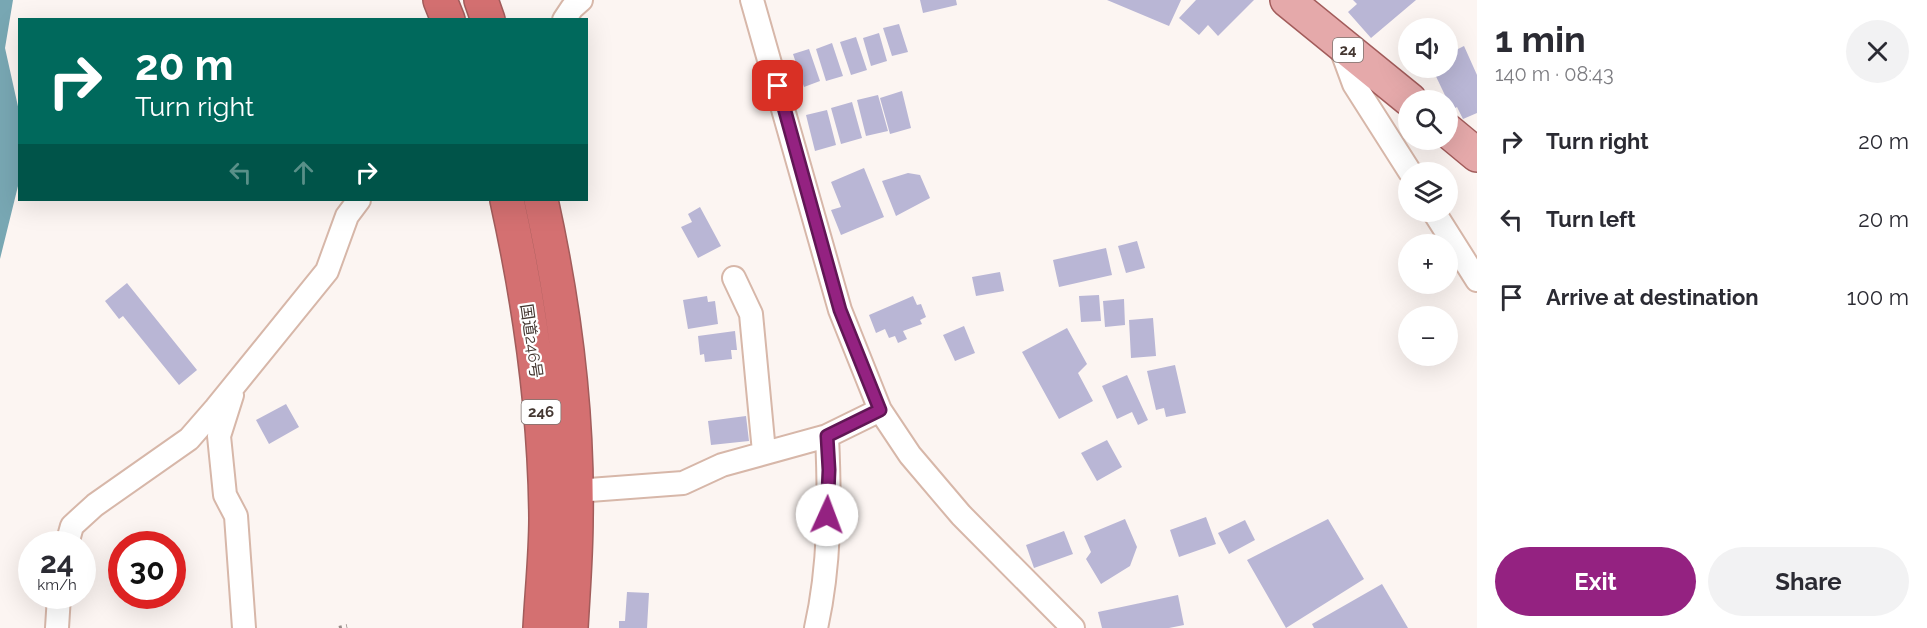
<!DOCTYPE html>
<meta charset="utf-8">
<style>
body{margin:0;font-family:Raleway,"Noto Sans JP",sans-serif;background:#f2f2f3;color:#2b2b33;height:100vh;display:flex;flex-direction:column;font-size:22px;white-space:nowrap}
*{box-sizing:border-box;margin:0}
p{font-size:20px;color:#7c7c81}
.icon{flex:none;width:33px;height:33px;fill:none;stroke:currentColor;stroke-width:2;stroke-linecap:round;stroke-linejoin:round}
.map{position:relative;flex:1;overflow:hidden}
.panel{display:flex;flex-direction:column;background:#fff;width:450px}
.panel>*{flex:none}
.top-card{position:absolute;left:18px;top:18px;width:570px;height:183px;border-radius:0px;box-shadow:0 6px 24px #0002;background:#00695c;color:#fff;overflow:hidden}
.fabs{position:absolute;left:1398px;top:18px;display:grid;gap:12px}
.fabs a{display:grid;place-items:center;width:60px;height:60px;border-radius:50%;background:#fff;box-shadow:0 6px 24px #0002;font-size:30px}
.speed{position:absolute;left:18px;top:531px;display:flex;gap:12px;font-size:30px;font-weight:700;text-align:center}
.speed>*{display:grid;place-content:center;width:78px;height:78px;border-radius:50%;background:#fff;box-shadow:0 6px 24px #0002;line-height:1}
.speed small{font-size:15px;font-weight:400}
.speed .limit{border:9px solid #d22;background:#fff;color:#111}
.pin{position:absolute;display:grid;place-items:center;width:51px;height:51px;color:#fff;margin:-26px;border-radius:12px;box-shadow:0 3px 9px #0006}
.me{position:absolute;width:66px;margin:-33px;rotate:2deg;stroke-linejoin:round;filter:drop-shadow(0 0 4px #0008)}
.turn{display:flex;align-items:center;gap:21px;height:126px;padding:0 18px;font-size:27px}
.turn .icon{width:78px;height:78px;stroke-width:2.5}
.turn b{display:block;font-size:42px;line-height:51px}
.lanes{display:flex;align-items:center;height:57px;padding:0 18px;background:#0003;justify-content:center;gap:30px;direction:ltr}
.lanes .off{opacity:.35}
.round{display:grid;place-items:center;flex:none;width:63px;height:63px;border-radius:32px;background:#f2f2f3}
.head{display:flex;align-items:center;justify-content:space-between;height:102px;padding:0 18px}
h1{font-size:36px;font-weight:700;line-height:45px}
.primary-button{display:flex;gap:12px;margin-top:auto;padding:12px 18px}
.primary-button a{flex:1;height:69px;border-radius:36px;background:#942281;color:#fff;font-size:24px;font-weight:700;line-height:69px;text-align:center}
.primary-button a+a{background:#f2f2f3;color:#2b2b33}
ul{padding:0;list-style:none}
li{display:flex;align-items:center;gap:18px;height:78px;padding:0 18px}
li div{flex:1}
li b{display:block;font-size:22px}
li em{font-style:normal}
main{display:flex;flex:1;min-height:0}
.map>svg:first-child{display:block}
.water{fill:#78a7b3}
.building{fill:#b9b6d5}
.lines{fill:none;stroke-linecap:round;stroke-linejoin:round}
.street-casing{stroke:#d7b7a9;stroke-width:26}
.primary-casing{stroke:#a25c5b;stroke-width:36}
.highway-casing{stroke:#a25c5b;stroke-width:36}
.path{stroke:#978d89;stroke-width:4;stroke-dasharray:3 4.5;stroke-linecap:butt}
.street{stroke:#fff;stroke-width:22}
.primary{stroke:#e5a9aa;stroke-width:33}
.highway{stroke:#d47071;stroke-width:33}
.route-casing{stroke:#601654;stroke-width:15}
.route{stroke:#942281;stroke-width:10}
.labels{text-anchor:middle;stroke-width:4.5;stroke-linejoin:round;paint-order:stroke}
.shield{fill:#fff;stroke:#7c736f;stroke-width:1.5}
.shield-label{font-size:15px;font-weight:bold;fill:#443731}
.street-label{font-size:16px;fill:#443731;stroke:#fff}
</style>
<main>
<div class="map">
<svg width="1477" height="628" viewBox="0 0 1477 628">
<rect width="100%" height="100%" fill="#fcf5f2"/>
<path class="water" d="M0 0H13L5 48 19 111V182L0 259Z"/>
<path class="building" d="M920 0H956L957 5 923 13Z
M1107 0H1181L1169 26Z
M1196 0H1254L1218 36 1208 25 1199 35 1179 18Z
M1353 0H1416L1371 38 1348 12 1357 4Z
M899 24 908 52 892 56 883 28Z
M879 33 887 61 871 66 863 38Z
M856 37 867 70 851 75 840 42Z
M832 43 843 76 826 81 816 49Z
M1464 46 1477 75V113L1463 119 1457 107 1452 110 1432 68H1448V54Z
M809 49 820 81 804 87 793 54Z
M902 91 911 128 890 134 880 98Z
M878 95 888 131 866 136 857 100Z
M852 102 862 138 841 144 831 108Z
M827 110 836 145 815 151 806 115Z
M864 168 884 217 841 235 831 210 841 207 831 182Z
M908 173 920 175 930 198 896 216 882 181Z
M700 207 721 246 698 258 681 227 692 222 688 214Z
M1137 241 1145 268 1126 273 1118 246Z
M1106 248 1112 275 1059 287 1053 260Z
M1000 272 1004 291 976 296 972 277Z
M127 283 197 370 179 385 123 316 119 319 105 301Z
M1099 295 1101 321 1081 322 1079 296Z
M707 296 708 302 715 301 718 324 688 329 683 300Z
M913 296 917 305 921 304 926 317 920 320 922 324 903 331 907 339 898 343 895 336 889 338 885 329 876 333 869 315Z
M1124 299 1125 325 1105 327 1103 301Z
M1153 318 1156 356 1131 358 1129 320Z
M964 326 975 353 955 361 943 335Z
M1067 328 1087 364 1078 373 1093 401 1059 419 1022 352Z
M735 331 737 350H731L732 359 705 362 704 354 700 355 698 336Z
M1175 365 1186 413 1166 417 1164 408 1156 410 1147 371Z
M1127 375 1148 420 1138 425 1132 412 1117 419 1102 386Z
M286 404 299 427 269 444 256 420Z
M746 416 749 441 711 445 708 421Z
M1107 440 1122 467 1097 481 1081 453Z
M1206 517 1216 544 1179 557 1170 530Z
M1125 519 1137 547 1130 566 1101 584 1086 559 1091 552 1084 536Z
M1328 519 1364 579 1286 628 1247 560Z
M1245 520 1255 540 1229 554 1218 533Z
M1064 531 1073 554 1034 568 1026 545Z
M1382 584 1408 628H1314L1312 624Z
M627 592 649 593 647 628H619V621H625Z
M1178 595 1184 625 1169 628H1102L1098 612Z"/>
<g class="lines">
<g class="street-casing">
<path id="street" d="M752 0 840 310 880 410 910 455 961 515 1073 628
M564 20 572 8 581 0
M1340 46 1354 84 1410 172
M1434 212 1477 280
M734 278 751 314 764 452
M232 395 219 436 225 495 236 516 244 628
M576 491 683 483 722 465 827 436 880 410
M67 544 72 526 95 505 189 439 216 408 327 271 347 216 359 200
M57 628 59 596
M816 628C830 566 830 500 827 436"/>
</g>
<g class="primary-casing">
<path id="primary" d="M1287 0 1410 100
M1448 131 1477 155"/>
</g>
<g class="highway-casing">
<path id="highway" d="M440 0 448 20
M481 0 488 20
M507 200C530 304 545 410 546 518 546 554 542 591 540 628
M541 200C564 304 578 411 576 518 576 555 573 591 571 628"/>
</g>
<path class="path" d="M339 628 347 626"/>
<use href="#street" class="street"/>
<use href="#primary" class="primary"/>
<use href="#highway" class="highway"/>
</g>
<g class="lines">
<g class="route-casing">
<path id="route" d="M778 86 840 310 880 410 827 436 829 470 827 515"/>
</g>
<use href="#route" class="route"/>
</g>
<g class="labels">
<g class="shield">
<rect x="1333" y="38" width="30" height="24" rx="4.5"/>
<rect x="521.5" y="400" width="39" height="24" rx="4.5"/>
</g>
<g class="shield-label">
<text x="1348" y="55">24</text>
<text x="541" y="417">246</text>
</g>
<g class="street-label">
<text transform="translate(532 341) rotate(82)" y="6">国道246号</text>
</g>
</g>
</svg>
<div class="fabs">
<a><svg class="icon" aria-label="sound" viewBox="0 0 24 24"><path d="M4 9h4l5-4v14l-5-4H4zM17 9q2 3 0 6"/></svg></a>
<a><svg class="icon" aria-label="search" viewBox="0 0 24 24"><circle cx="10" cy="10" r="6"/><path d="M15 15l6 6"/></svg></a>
<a><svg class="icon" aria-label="layers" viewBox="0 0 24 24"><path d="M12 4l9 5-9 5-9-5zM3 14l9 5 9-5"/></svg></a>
<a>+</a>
<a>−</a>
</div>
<div class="speed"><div>24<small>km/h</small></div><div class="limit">30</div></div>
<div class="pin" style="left:778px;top:86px;background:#d93025"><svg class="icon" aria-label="arrive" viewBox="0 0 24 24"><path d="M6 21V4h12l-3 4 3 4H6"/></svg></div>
<svg class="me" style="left:827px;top:515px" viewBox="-20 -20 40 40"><circle r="19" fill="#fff"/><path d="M0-13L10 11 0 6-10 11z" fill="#942281"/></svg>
<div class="top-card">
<div class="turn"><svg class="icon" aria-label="right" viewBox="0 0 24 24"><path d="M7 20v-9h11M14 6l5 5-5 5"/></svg><div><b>20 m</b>Turn right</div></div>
<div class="lanes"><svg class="icon off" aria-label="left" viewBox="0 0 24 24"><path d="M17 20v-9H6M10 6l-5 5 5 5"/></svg><svg class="icon off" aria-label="ahead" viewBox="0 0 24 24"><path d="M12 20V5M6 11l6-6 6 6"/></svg><svg class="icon" aria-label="right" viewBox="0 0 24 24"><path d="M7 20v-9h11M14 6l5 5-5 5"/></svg></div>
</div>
</div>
<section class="panel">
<div class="head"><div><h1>1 min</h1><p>140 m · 08:43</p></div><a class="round"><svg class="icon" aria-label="close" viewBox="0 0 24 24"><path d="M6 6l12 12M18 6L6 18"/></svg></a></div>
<ul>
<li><svg class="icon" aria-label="right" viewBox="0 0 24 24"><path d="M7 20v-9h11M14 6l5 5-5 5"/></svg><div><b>Turn right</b></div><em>20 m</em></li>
<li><svg class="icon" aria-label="left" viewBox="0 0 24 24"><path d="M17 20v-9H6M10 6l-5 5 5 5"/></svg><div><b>Turn left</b></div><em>20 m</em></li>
<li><svg class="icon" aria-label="arrive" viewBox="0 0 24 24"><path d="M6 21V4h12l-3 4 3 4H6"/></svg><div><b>Arrive at destination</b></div><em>100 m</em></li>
</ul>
<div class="primary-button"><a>Exit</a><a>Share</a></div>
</section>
</main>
